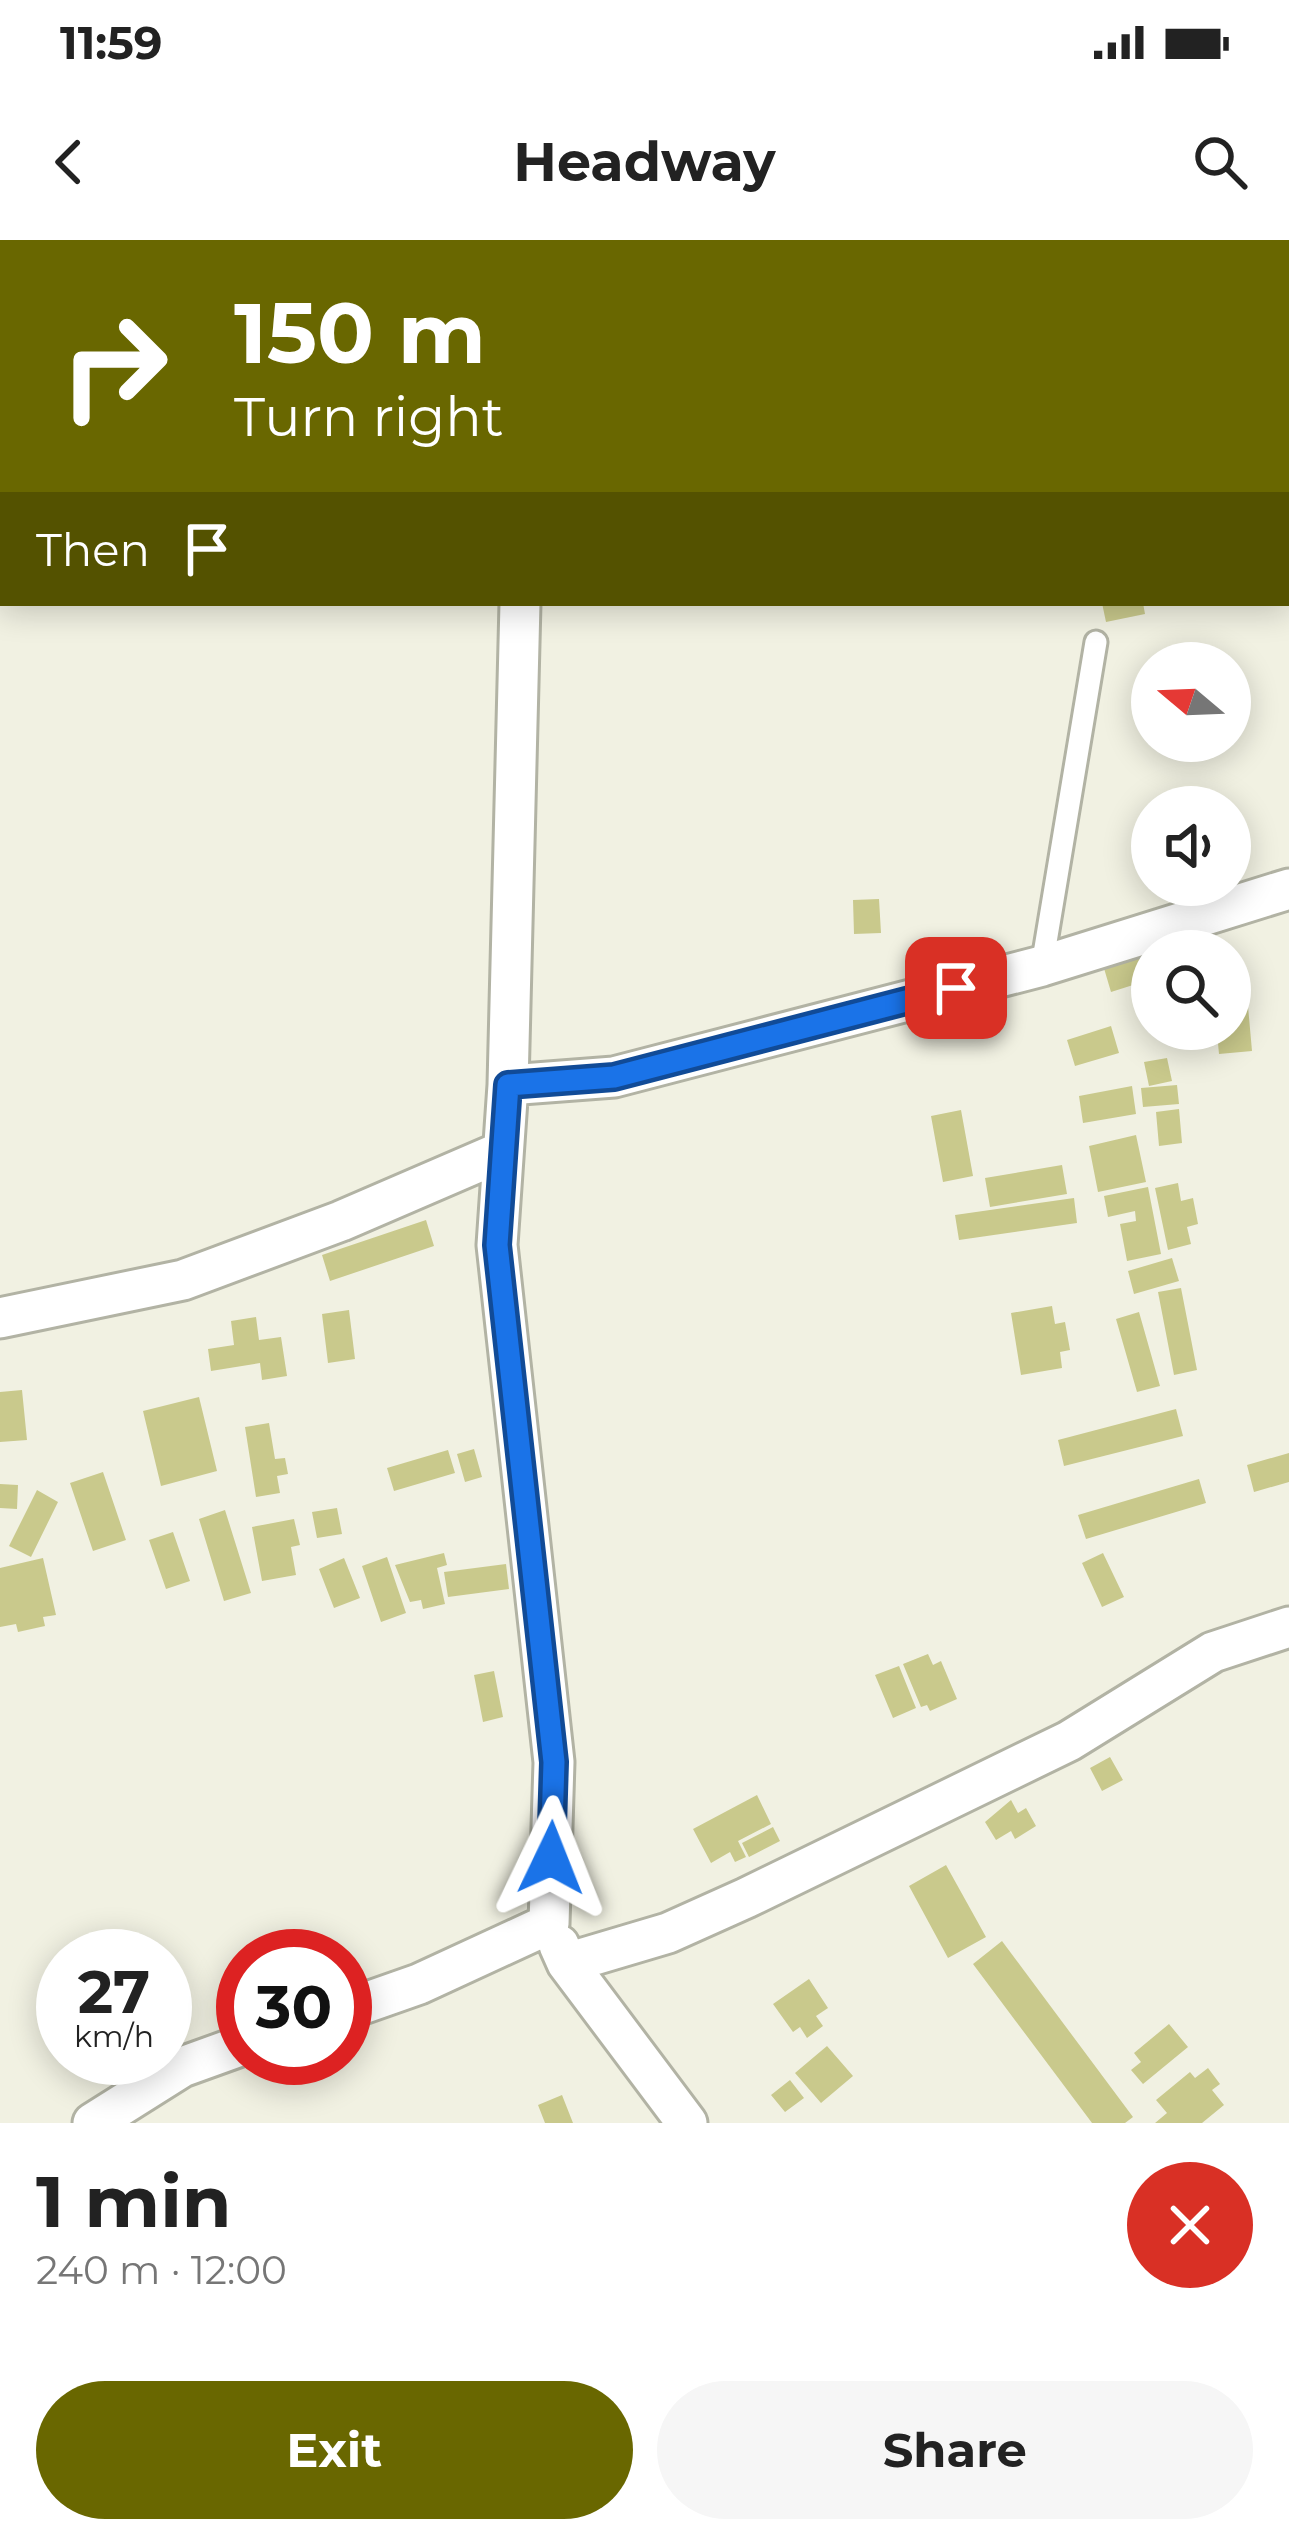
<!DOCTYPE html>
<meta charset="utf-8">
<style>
body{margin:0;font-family:Montserrat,sans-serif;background:#f6f6f6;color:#222;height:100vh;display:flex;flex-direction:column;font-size:45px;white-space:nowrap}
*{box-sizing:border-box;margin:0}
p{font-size:39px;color:#767676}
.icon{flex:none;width:66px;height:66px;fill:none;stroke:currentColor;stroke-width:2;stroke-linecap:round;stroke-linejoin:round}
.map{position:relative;height:1883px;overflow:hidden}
.sheet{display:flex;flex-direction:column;background:#fff;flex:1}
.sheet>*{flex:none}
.banner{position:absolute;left:0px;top:0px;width:1290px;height:366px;box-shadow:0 6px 30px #0003;background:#696700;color:#fff;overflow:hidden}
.needle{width:78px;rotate:289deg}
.fabs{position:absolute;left:1131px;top:402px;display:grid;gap:24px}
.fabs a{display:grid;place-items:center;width:120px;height:120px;border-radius:50%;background:#fff;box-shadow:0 6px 30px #0003;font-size:60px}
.speed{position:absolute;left:36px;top:1689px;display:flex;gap:24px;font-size:60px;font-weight:700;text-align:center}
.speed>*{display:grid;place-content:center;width:156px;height:156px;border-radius:50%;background:#fff;box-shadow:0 6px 30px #0003;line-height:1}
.speed small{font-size:30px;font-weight:400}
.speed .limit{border:18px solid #d22;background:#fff;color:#111}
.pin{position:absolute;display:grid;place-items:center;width:102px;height:102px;color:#fff;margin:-51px;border-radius:24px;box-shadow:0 6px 18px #0006}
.me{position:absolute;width:132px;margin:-66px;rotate:2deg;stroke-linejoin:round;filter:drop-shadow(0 0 9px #0008)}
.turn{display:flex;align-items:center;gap:42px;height:252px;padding:0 36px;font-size:54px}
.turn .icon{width:156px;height:156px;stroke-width:2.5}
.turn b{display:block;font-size:84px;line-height:102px}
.then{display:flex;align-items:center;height:114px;padding:0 36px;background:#0003;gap:24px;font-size:45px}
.round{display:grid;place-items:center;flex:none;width:126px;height:126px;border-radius:63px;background:#f6f6f6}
.headline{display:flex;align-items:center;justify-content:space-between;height:204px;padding:0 36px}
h1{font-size:72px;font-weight:700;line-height:90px}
.primary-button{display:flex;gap:24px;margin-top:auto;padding:24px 36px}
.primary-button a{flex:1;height:138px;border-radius:72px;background:#696700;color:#fff;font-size:48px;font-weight:700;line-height:138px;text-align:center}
.primary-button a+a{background:#f6f6f6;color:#222}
.status{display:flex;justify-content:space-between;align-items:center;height:84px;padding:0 60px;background:#fff;direction:ltr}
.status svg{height:33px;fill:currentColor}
header{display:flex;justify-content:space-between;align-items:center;height:156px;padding:0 36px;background:#fff;font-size:54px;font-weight:700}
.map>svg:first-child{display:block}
.building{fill:#c9c98c}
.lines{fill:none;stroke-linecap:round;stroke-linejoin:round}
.lane-casing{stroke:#b2b3a4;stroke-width:27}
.street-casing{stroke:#b2b3a4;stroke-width:45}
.lane{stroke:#fff;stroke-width:21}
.street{stroke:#fff;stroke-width:39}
.route-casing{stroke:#114b97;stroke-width:30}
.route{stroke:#1a73e8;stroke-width:21}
</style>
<div class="status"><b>11:59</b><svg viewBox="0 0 49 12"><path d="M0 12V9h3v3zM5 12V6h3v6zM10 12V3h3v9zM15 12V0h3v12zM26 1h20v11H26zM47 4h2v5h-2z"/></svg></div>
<header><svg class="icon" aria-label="back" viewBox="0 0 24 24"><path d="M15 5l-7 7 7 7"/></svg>Headway<svg class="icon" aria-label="search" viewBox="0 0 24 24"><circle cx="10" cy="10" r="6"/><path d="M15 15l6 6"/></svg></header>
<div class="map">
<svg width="1289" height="1883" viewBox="0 0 1289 1883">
<rect width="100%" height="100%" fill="#f1f1e2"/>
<path class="building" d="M1102 363H1143L1145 374 1106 382Z
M879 659 881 693 854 694 853 660Z
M1146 711 1152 739 1111 752 1103 725Z
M1247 755 1252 811 1219 814 1217 793 1203 794V789H1230V757Z
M1111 786 1119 813 1075 826 1067 800Z
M1167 818 1172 841 1149 846 1144 822Z
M1177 845 1179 864 1143 867 1141 848Z
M1132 846 1136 874 1083 883 1079 856Z
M1179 869 1182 903 1159 906 1156 872Z
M961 870 973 936 943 942 931 876Z
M1136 895 1146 942 1098 952 1089 906Z
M1062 925 1067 954 990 967 985 938Z
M1178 943 1181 961 1193 958 1198 984 1187 987 1191 1004 1168 1010 1155 948Z
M1148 947 1161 1014 1127 1021 1120 984 1136 981 1135 971 1108 977 1104 956Z
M1074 958 1077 983 959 1000 955 975Z
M426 980 434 1006 330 1041 322 1015Z
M1172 1018 1179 1041 1134 1054 1128 1031Z
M1181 1048 1197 1130 1174 1135 1158 1052Z
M1052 1066 1055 1084 1065 1082 1070 1110 1060 1112 1062 1128 1021 1135 1011 1073Z
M349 1070 355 1119 328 1123 322 1074Z
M1139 1072 1160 1146 1137 1152 1116 1079Z
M256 1077 259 1100 281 1097 287 1136 262 1140 260 1123 211 1131 208 1109 234 1105 231 1081Z
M22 1150 27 1200 0 1202V1152Z
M199 1157 217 1231 161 1246 143 1171Z
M1176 1169 1183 1196 1064 1226 1058 1200Z
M269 1183 275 1219 285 1218 288 1234 277 1236 280 1253 256 1257 245 1187Z
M474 1209 482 1237 465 1242 457 1214Z
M448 1210 455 1233 394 1251 387 1228Z
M1289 1213V1242L1254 1252 1247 1225Z
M103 1232 126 1300 93 1311 70 1243Z
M1199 1239 1206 1263 1086 1299 1078 1275Z
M0 1244 18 1245 17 1269 0 1268Z
M37 1250 58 1262 31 1317 9 1306Z
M337 1268 342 1294 317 1298 312 1272Z
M225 1270 251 1353 224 1361 199 1279Z
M294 1279 300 1305 291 1307 296 1335 262 1341 252 1287Z
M173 1292 190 1341 166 1349 149 1300Z
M444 1313 447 1325 437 1328 445 1364 423 1369 421 1360 410 1362 395 1325Z
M1103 1313 1124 1357 1102 1367 1082 1323Z
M387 1317 406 1373 381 1382 362 1326Z
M43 1318 56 1375 43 1377 45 1386 18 1392 16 1384 0 1387V1328Z
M344 1318 360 1358 334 1368 319 1329Z
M506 1324 509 1349 448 1357 444 1332Z
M928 1414 933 1425 941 1421 957 1459 930 1471 927 1465 921 1467 903 1424Z
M899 1426 916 1468 893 1478 875 1435Z
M494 1431 503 1477 483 1482 474 1435Z
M1110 1517 1123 1540 1102 1551 1090 1528Z
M757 1555 771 1584 738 1601 746 1617 735 1622 730 1612 711 1623 693 1589Z
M1011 1560 1018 1573 1026 1568 1036 1586 1015 1599 1011 1591 996 1600 985 1582Z
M773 1587 780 1601 749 1617 742 1603Z
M946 1625 986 1697 948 1718 909 1646Z
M1002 1701 1133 1877 1125 1883H1092L973 1724Z
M809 1739 828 1768 816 1776 823 1786 807 1798 800 1787 793 1792 773 1764Z
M1169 1784 1188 1807 1143 1844 1131 1830 1141 1822 1134 1813Z
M827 1806 853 1836 821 1863 795 1833Z
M1208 1828 1220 1844 1212 1850 1224 1865 1202 1883H1155L1167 1873 1156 1860 1190 1832 1195 1838Z
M790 1840 804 1858 785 1872 771 1855Z
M562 1855 573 1883H545L538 1865Z"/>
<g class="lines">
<g class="lane-casing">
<path id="lane" d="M1042 726 1096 402"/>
</g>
<g class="street-casing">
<path id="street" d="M546 3 547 0
M1287 44H1289
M508 845 520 363
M0 1078 183 1040 341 981 501 912
M559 1705 567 1723 687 1883
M567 1723 668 1693 746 1658 1069 1501 1213 1412 1289 1387
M345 1770 419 1744 549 1684 554 1522 497 1005 508 845 614 837 1042 726 1289 649
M93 1883 182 1827 243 1805"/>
</g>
<use href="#lane" class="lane"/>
<use href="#street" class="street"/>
</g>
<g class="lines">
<g class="route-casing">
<path id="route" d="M551 1618 554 1522 497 1005 508 845 614 837 956 748"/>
</g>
<use href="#route" class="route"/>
</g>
</svg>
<div class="fabs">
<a><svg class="needle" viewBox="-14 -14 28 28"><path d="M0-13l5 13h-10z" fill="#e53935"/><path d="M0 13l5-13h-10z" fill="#767676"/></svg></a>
<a><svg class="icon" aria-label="sound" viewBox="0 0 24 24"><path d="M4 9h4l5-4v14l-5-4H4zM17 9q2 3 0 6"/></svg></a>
<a><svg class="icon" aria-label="search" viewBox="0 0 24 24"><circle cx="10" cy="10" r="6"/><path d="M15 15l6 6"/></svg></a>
</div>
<div class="speed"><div>27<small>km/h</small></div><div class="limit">30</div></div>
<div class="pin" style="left:956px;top:748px;background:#d93025"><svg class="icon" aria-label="arrive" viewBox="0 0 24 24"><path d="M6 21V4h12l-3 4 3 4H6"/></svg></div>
<svg class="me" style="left:551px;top:1618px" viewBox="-20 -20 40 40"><path d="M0-17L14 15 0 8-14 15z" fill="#1a73e8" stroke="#fff" stroke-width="4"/></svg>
<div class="banner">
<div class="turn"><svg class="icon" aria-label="right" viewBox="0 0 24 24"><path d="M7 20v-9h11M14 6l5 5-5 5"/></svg><div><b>150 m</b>Turn right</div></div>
<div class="then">Then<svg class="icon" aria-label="arrive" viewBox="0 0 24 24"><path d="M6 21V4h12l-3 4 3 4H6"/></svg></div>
</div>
</div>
<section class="sheet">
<div class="headline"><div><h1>1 min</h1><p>240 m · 12:00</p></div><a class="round" style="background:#d93025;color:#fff"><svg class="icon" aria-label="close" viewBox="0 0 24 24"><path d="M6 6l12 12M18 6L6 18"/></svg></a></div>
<div class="primary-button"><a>Exit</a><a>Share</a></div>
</section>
